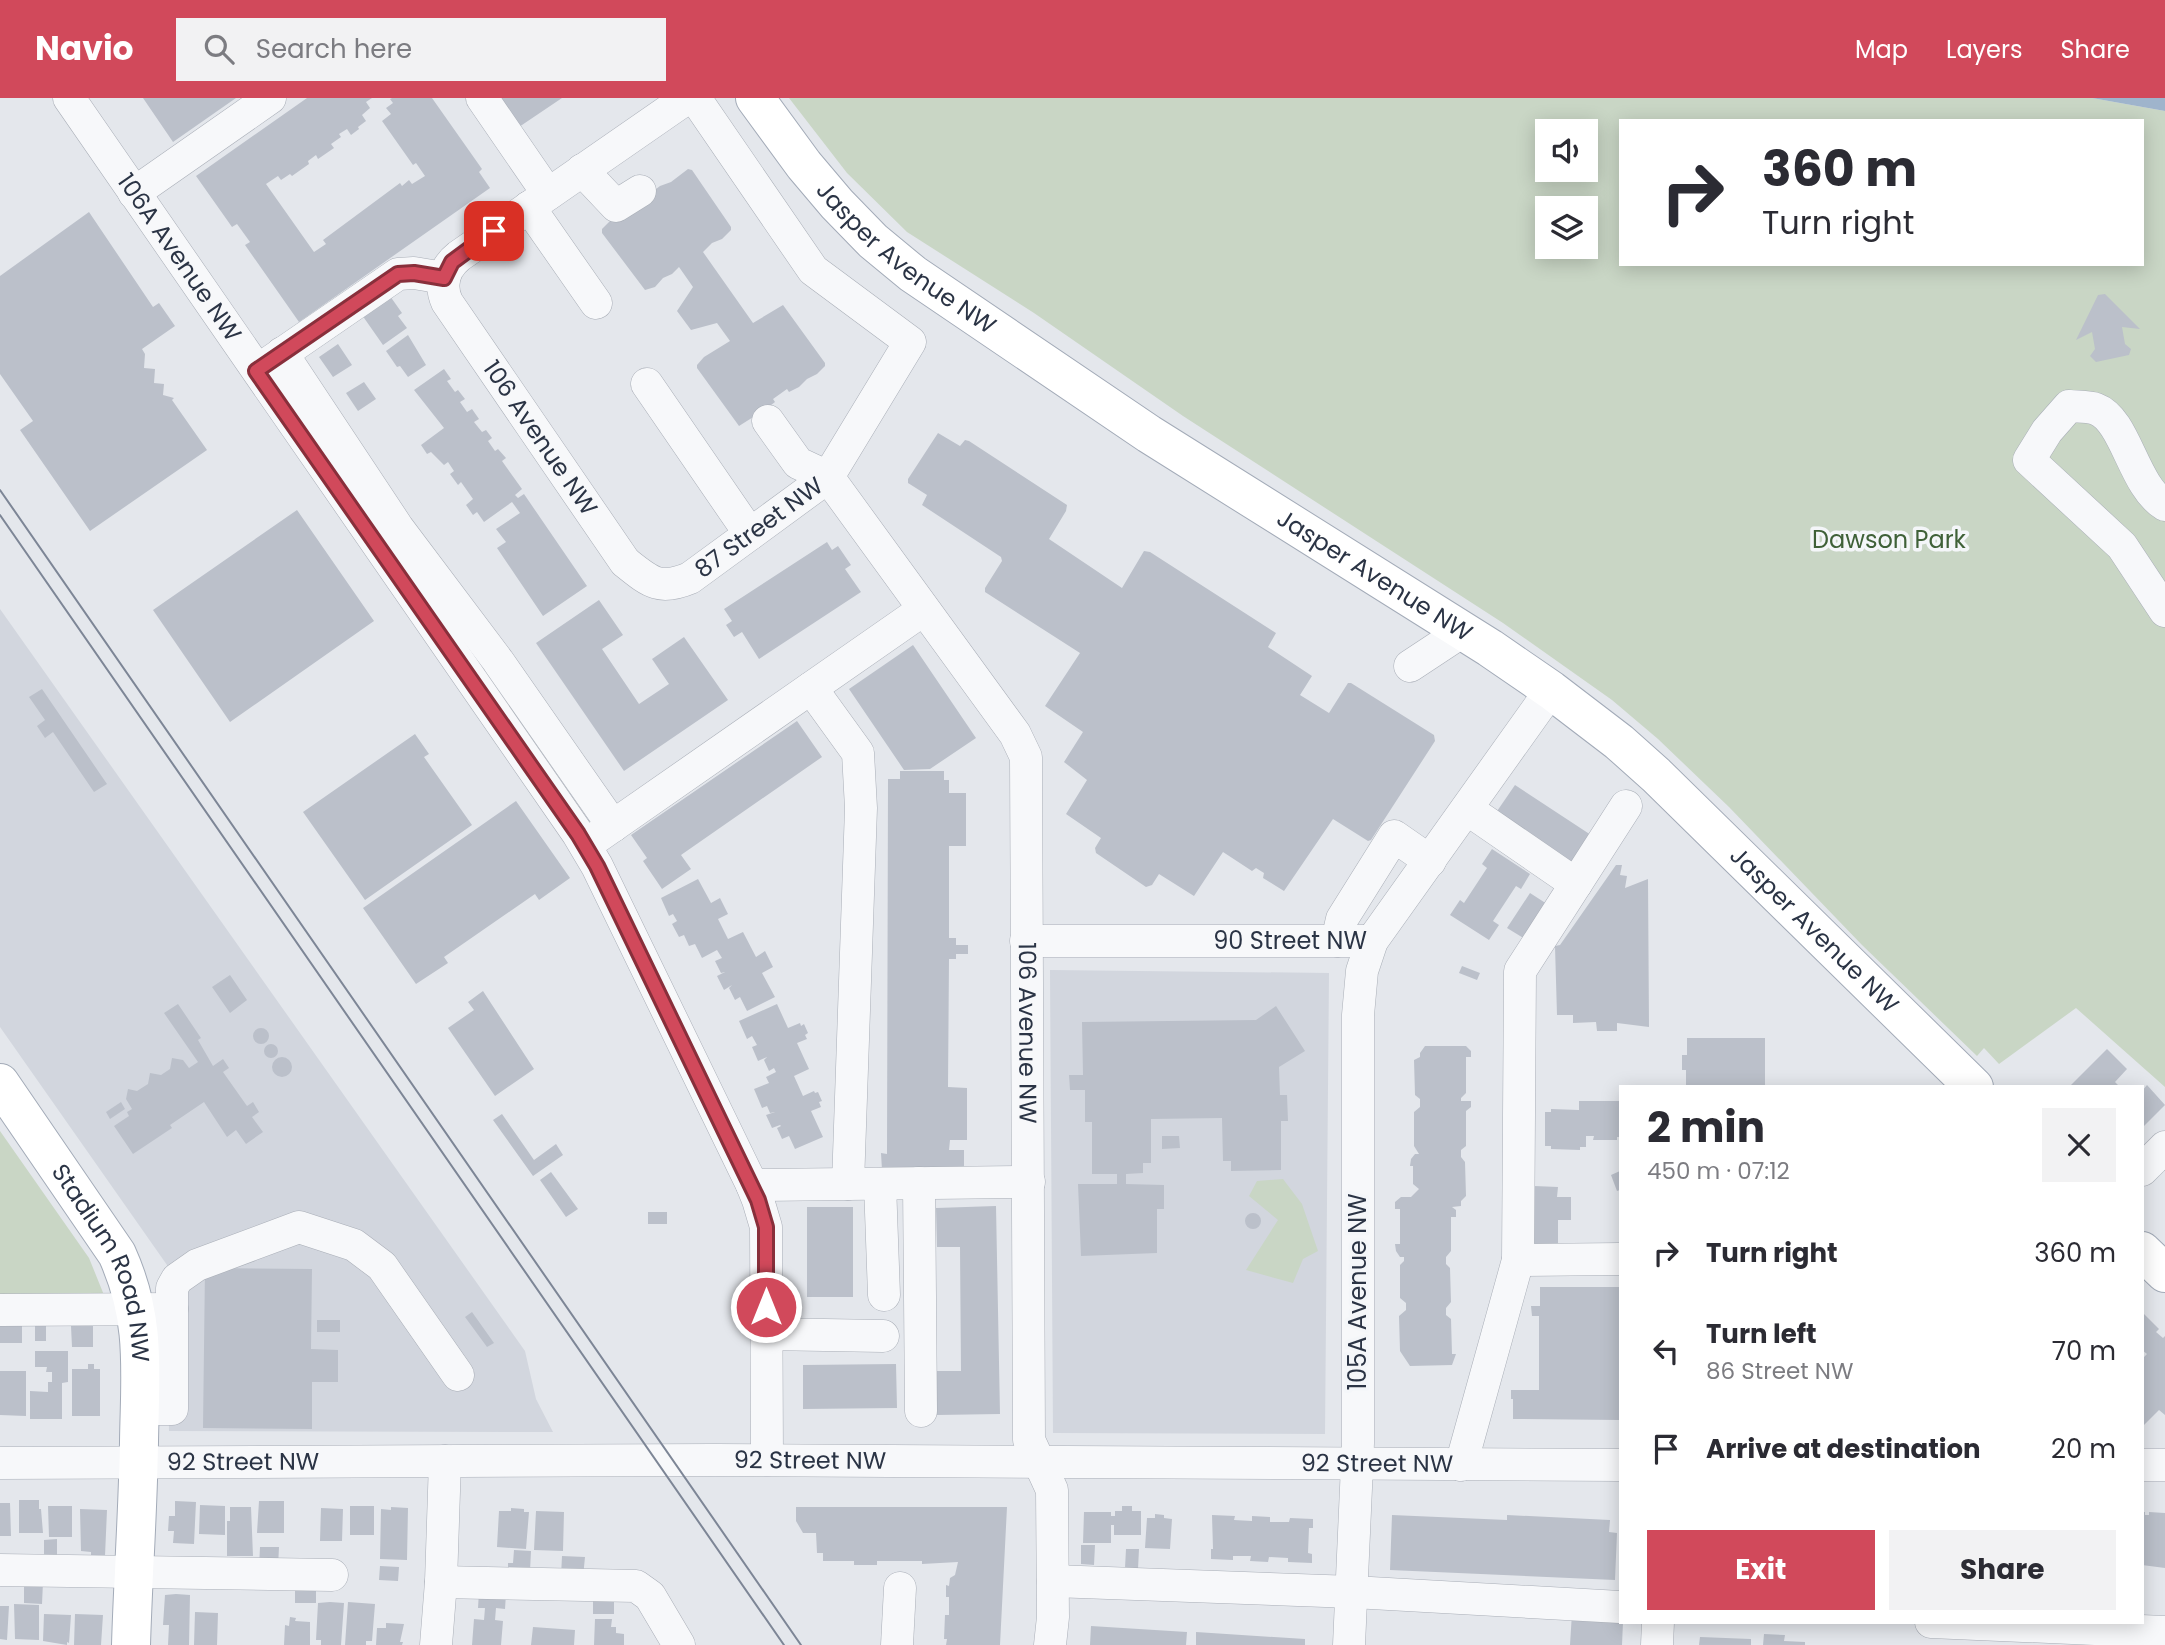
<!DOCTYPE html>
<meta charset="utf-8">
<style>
body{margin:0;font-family:Poppins,sans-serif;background:#f2f2f3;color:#2b2b33;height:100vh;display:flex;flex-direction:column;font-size:26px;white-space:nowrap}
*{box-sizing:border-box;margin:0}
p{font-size:23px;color:#7c7c81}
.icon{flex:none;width:38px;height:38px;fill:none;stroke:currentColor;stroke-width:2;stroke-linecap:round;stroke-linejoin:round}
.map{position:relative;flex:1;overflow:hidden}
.drawer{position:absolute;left:1619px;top:987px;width:525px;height:539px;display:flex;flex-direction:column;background:#fff;border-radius:0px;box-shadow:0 4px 18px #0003}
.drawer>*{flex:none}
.banner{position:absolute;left:1619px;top:21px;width:525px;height:147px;border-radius:0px;box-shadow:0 4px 18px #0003;background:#fff;color:#2b2b33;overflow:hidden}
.fabs{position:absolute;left:1535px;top:21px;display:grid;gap:14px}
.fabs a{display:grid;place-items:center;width:63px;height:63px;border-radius:0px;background:#fff;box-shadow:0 4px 18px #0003;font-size:35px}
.pin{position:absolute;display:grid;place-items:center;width:60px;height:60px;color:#fff;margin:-30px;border-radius:14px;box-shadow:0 4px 10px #0006}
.me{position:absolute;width:77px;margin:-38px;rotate:0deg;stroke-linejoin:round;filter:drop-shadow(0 0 5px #0008)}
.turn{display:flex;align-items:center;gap:24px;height:147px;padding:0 28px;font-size:32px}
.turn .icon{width:91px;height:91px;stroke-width:2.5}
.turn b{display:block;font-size:49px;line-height:60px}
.round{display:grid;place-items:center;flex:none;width:74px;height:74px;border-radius:0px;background:#f2f2f3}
.head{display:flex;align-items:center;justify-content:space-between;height:119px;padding:0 28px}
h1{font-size:42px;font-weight:700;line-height:52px}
.cta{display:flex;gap:14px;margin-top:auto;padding:14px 28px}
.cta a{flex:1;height:80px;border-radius:0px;background:#d1495b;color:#fff;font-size:28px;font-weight:700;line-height:80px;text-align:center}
.cta a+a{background:#f2f2f3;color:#2b2b33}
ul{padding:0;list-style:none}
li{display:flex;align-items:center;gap:21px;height:98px;padding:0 28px}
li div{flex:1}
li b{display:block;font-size:26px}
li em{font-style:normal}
header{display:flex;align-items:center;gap:42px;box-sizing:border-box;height:98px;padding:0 35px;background:#d1495b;color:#fff}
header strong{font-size:33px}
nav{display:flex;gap:38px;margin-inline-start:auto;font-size:24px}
.search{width:490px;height:63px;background:#f2f2f3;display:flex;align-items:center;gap:18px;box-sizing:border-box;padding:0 24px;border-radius:0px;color:#7c7c81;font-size:26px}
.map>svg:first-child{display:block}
.built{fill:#d2d6de}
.green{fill:#c9d6c5;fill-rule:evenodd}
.water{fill:#9fb4cc}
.building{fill:#bbc0ca}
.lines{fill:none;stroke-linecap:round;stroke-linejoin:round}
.minor-casing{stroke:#a9aeb7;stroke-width:33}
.major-casing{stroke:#a3abb8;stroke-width:40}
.minor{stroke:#f7f8fa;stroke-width:32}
.major{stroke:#fff;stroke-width:38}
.tram{stroke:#7d8696;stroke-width:2}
.route-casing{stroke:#882f3b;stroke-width:18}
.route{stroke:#d1495b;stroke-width:12}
.labels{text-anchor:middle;stroke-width:7;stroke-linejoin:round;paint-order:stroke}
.street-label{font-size:24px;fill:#2b3445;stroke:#f4f6f9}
.park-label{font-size:24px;fill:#3f6138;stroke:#f4f6f9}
</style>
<header>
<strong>Navio</strong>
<div class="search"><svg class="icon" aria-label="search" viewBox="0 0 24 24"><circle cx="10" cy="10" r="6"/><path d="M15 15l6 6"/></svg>Search here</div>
<nav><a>Map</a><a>Layers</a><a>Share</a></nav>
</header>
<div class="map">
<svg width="2165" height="1547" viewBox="0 0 2165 1547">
<rect width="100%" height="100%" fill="#e4e7ec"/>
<path class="built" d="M0 511 525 1253 536 1301 553 1334 169 1333 167 1167 0 929Z
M1050 872 1329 875 1325 1336 1053 1335Z"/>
<path class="green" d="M789 0H2092L2165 13V989L2076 910 1999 966 1984 950 1977 958 1862 847 1729 709 1658 641 1612 602 1503 525 1183 318 1034 215 907 134 847 75ZM1620 23H2142V166H1620ZM1547 33H1586V72H1547ZM1547 110H1586V149H1547Z
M0 1033 89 1160 106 1202 0 1203Z
M1283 1081 1302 1106 1318 1153 1303 1161 1293 1185 1246 1172 1278 1122 1249 1098 1257 1083Z"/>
<path class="water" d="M2092 0H2165V13Z"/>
<path class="building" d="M143 0H236L173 44Z
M307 0H372L366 4 370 10 362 17 366 23 358 29 359 31 351 37 347 31 339 36 341 39 331 46 334 50 318 61 316 57 308 63 309 66 292 78 290 76 281 82 278 78 266 86 314 154 326 146 323 142 400 85 402 88 409 82 412 86 425 78 416 65 413 67 382 23 391 16 386 10 393 5 390 1 392 0H432L482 71 479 74 490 90 299 224 245 147 250 144 237 126 232 129 196 78Z
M498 0H562L519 29Z
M688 71 692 72 731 129V132L722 141 712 145 703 154 753 225 783 207 825 265V268L817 276 807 281 799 289 789 294 787 291 773 301 775 304 766 311 739 328 697 270V267L704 259 730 243 717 225 691 232 677 213 693 189 679 169 672 176 663 180 655 189 645 192 602 135V131L610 123 620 118 660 88 671 84Z
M89 114 153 209 159 205 175 228 142 251 145 256 144 270 155 271 154 285 164 286 163 297 174 300 172 302 207 352 90 433 20 332 33 323 0 276V178Z
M2105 196 2140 231 2122 229 2125 246 2131 251 2129 257 2096 264 2090 258 2095 251 2092 234 2076 242 2098 197Z
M390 198 402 215 398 218 407 230 383 247 362 217Z
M408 237 426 267 408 279 400 268 397 269 386 253Z
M338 246 352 267 333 279 319 259Z
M444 271 451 281 447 283 455 294 458 292 465 301 460 304 467 314 472 311 479 321 474 324 482 334 486 332 492 340 488 343 495 353 498 351 506 360 502 363 522 391 515 397 518 400 524 396 587 488 543 518 497 450 506 444 496 431 520 415 512 404 484 424 477 414 473 417 466 407 473 401 461 384 458 387 450 376 454 373 448 364 444 367 431 354 427 356 421 347 444 330 414 292Z
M364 284 376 301 358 313 346 295Z
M938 335 960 348 965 342 969 343 1067 407 1066 413 1049 441 1122 490 1144 453 1150 454 1276 535 1268 549 1312 578 1300 597 1329 615 1348 585H1351L1434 637 1435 643 1371 742 1368 743 1333 721 1284 793 1263 780 1264 775 1256 770 1252 773 1223 754 1194 798 1159 776 1152 787 1146 789 1096 755 1095 750 1101 740 1066 716 1087 682 1064 664 1083 634 1045 608 1080 555 985 494V490L1002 463 1001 459 922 407 927 397 908 385V381Z
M297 412 374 523 230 624 153 512Z
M827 444 832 452 838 448 851 467 845 471 861 494 759 561 742 534 734 539 726 527 732 523 724 511Z
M599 502 623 537 602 551 639 606 669 586 652 561 684 539 728 602 624 673 536 545Z
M913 547 976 640 930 671 904 672 849 591Z
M42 591 107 686 94 694 53 634 45 640 37 628 45 622 29 599Z
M797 623 822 659 681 757 691 771 662 791 643 763 647 760 631 737Z
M415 636 429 656 424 659 472 727 365 802 303 714Z
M900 673H944V682H949V695H966V748H949V840H956V847H968V856H956V861H949L948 989 967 990V1042H950L949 1052H964V1072H882L881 1055 887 1056 888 681H900Z
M1515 687 1591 737 1569 770 1493 719Z
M516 703 570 780 539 802 535 796 444 859 448 865 416 886 363 810Z
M1492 751 1530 776 1521 791 1516 788 1493 823 1499 827 1489 842 1450 817 1460 802 1464 805 1487 770 1482 766Z
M1616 767H1622L1620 777 1627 778 1625 790 1648 781 1649 929 1617 925V933H1597L1596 924 1573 925V917H1557L1555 848 1560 847Z
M698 781 711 805 720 800 728 816 718 821 728 841 743 834 756 859 765 853 773 869 762 875 775 899 747 913 740 899 735 902 729 890 732 887 724 892 717 878 725 874 721 875 715 863 722 860 717 852 702 860 695 846 689 848 684 837 679 839 672 826 677 823 673 816 669 818 661 800Z
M1530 795 1547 806 1525 841 1507 830Z
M1462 868 1480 875 1477 882 1459 875Z
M230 877 247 902 230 915 212 889Z
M483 893 534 971 495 998 448 930 474 912 468 904Z
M178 906 201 940 198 942 213 968 223 961 229 970 223 974 247 1008 253 1004 259 1014 252 1019 263 1034 246 1046 236 1032 227 1039 204 1004 170 1027 172 1030 133 1056 114 1028 129 1018 127 1014 132 1011 126 1001 128 991 137 993 148 986 150 975 161 977 170 971 172 960 183 962 189 970 198 964 164 915Z
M777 906 788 930 800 925 801 928 804 926 808 935 805 937 807 941 797 945 809 971 794 978 803 998 814 993 815 995 818 994 822 1003 819 1004 821 1009 811 1013 823 1039 795 1051 789 1038 782 1041 777 1030 781 1028 780 1027 772 1030 766 1017 775 1014 770 1015 767 1008 762 1010 754 991 769 985 766 979 776 974 774 970 769 973 764 962 767 959 758 963 752 949 757 947 752 938 747 941 739 923Z
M1276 908 1305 953 1279 969 1280 997H1287L1288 1023H1281V1072L1231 1073V1063H1223L1222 1020 1151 1021V1065H1143V1075L1126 1076V1086L1164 1087V1111H1157V1155L1081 1158 1078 1086H1117V1076H1092V1024H1085V992H1070L1069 977H1083L1082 924 1256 922Z
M253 938a8 8 0 1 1 16 0a8 8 0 1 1-16 0Z
M1687 940H1765V989H1686V972H1682V957H1687Z
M264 953a7 7 0 1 1 14 0a7 7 0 1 1-14 0Z
M1425 948H1466L1471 953V959H1466V995L1461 1000V1003H1471V1009L1466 1013V1048L1461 1052V1059L1465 1064 1466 1098 1461 1103V1108L1452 1109 1456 1112V1119H1451V1153L1446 1159V1166L1450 1170 1451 1204 1446 1210V1217L1451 1221 1452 1256H1456L1452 1267 1410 1268 1400 1253 1399 1218 1406 1212V1205L1400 1200V1167L1404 1163V1159H1400L1396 1153 1395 1146H1400V1111H1395V1104L1401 1099H1411L1419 1091 1413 1086V1068H1410L1411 1061 1415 1056H1419L1414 1048V1014L1420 1009V1001L1415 997 1414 962 1420 959V955Z
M2107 951 2127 971 2115 984 2120 989H2069Z
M272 969a10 10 0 1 1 20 0a10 10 0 1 1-20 0Z
M2147 987 2165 1007 2142 1030V993Z
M1579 1003H1620V1039H1617V1042H1593L1594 1038H1586V1049H1580V1052L1551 1051V1048H1545V1014H1551V1011L1579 1012Z
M121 1004 125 1011 110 1021 106 1014Z
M502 1016 534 1062 556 1046 563 1057 533 1078 493 1022Z
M1162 1038H1179L1180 1050 1162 1051Z
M1620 1073V1092L1617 1093 1611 1077Z
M551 1074 578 1111 566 1119 540 1082Z
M1534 1088 1558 1089 1557 1099H1571V1122H1558V1149H1533Z
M996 1108 1000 1316 937 1317 936 1273H961L960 1149H937L936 1110Z
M807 1109H853V1199H807Z
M648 1114H667V1126H648Z
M1245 1123a8 8 0 1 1 16 0a8 8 0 1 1-16 0Z
M205 1170 312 1171 311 1251 338 1252V1284H312V1331L203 1330Z
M1540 1189H1620V1322L1513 1321V1301H1511V1292H1539V1218H1532L1531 1208H1540Z
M472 1214 494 1245 487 1249 465 1219Z
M2142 1214 2159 1231 2156 1234 2163 1240 2165 1238V1317L2159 1312 2142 1329V1261L2147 1256 2142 1252Z
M317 1222H340V1234H317Z
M35 1225H46V1243H35Z
M0 1226H22V1245H0Z
M71 1228H93V1249H72Z
M35 1253H68V1284L62 1285V1321H30V1293L48 1294V1284H52V1274H46L47 1269H35Z
M88 1266H94V1271H100V1318H72V1271H88Z
M896 1266 897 1310 803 1311V1267Z
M0 1273H26V1318L0 1317Z
M19 1402H39V1411H41L43 1435H19Z
M175 1403 196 1404 194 1446 173 1445 174 1433H168L169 1418H175Z
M259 1403H284V1435H257Z
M0 1405H10L11 1438H0Z
M200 1407 225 1408V1437L199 1436Z
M48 1408H72V1439H49Z
M350 1408H374V1437H350Z
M1122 1408H1132V1413H1141V1437H1114V1427H1111V1445H1083L1084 1414H1111V1418H1115V1413H1122Z
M230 1409H251L253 1458H227V1423H230Z
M391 1409 408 1410 407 1462 380 1461 381 1411 391 1412Z
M796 1409H1007L1000 1547H946L947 1541H944L945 1517H949V1499H946V1487L949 1488 950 1480 955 1477 958 1464 922 1466V1463H877V1467H854V1463H823V1455H817L816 1435H803L796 1423Z
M321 1410 343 1411 342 1443H320Z
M511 1410 524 1411V1414H529L526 1451 497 1449 499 1413H511Z
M80 1411 107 1412 105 1458H91V1454L81 1453Z
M536 1413 564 1414 563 1453 534 1452Z
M2142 1414H2145V1417H2149V1414L2165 1415V1470L2142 1467Z
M1155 1416 1164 1417V1420L1172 1421 1170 1451 1145 1450 1147 1420H1155Z
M1212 1417 1235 1418 1234 1422 1252 1423V1418L1270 1419V1424H1289L1290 1420 1313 1421V1430H1309L1308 1455 1312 1456V1465L1288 1464V1460L1269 1459 1268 1464 1250 1463 1251 1458H1233V1462L1211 1461V1451H1213Z
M1392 1417 1507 1422V1417L1610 1422 1609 1434 1617 1435 1615 1482 1390 1472Z
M57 1441V1459H44V1442Z
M1081 1447H1095L1094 1467 1081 1466Z
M260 1449H279L278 1469H259Z
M1126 1451H1139L1138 1471 1125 1470Z
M514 1452 531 1453 530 1473 508 1472V1465H513Z
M562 1458 585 1459 583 1479 561 1478Z
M380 1468 399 1469 398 1483 379 1482Z
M295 1483 316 1484V1505H295Z
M24 1484H43L42 1506 24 1505Z
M479 1494 506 1496 505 1511 496 1510 495 1522 503 1523 501 1547H472L474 1521 484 1522 485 1510H478Z
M176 1496 190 1497 189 1547H168L169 1527H163L165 1497Z
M593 1501H614V1516H593Z
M330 1504 344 1505 341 1547H321V1542H316L318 1505Z
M348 1504 375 1506 372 1543H366V1547H345Z
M14 1506 39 1507V1542L15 1541Z
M0 1508H9L7 1542 0 1541Z
M195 1514 218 1515 217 1547H194Z
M1572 1515 1623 1524 1622 1547H1570Z
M44 1516 71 1517 69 1545 67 1544V1547L43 1543Z
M75 1516 103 1517 101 1547H74Z
M290 1519 296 1520 295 1523 310 1524V1547H284L285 1527 289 1528Z
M595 1521H612L611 1529H616V1535L624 1536V1547H594Z
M386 1525 404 1526 400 1544H403L402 1547H376L377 1530H386Z
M1091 1528 1187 1534 1186 1547H1090Z
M533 1529 575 1532 574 1547H531Z
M1196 1534 1305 1541V1547H1196Z
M1764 1536 1785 1537 1784 1543 1805 1544V1547H1763Z
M1700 1539 1751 1541V1547H1699Z"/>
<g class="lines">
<g class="minor-casing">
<g id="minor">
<path id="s1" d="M69 0 578 736 597 768 752 1087 758 1102 766 1129 767 1362"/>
<path d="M482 0 548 96"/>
<path id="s2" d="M687 0 459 158C444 170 439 186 447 204L625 464C650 484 659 493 690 480L828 379 910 244 813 172 695 0"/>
<path d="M582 72 616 108 640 93"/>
<path d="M134 95 270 0"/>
<path d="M529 109 596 205"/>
<path d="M282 255 398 430 498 563 613 728"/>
<path d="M267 266 398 176 414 175 444 180"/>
<path d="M647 286 750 436"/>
<path id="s3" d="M768 323 798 365 828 379 1015 636 1026 659 1029 1342 1052 1392 1053 1519 1050 1547"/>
<path d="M2165 407C2133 388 2126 322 2096 311 2088 308 2077 309 2069 308L2047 333 2029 362 2122 448 2165 513"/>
<path d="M1410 568 1463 533"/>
<path d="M811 590 858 655 861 710 848 1086"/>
<path d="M1467 711 1576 786"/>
<path d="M597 739 923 512"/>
<path id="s4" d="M1026 843H1372"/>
<path d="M1337 843 1342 821 1394 738 1430 763"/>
<path d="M2142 1072 2165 1049"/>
<path d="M919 1085 921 1313"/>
<path d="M880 1086 884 1197"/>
<path d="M752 1087 1029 1084"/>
<path d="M1518 1162 1620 1161"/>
<path d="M172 1211V1190L177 1181 197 1167 299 1129 354 1147 382 1168 458 1277"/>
<path d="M0 1212 172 1211V1311H140"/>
<path d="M766 1236 883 1238"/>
<path id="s5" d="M0 1365 715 1362 1620 1367"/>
<path d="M1461 1367 1518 1162 1520 873 1626 708"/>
<path d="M2142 1367H2165"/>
<path d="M0 1472 332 1477"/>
<path d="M1053 1483 1353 1494 1620 1509"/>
<path d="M441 1484 636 1488 650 1498 679 1547"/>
<path d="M1931 1524 2165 1534"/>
<path d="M436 1547 441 1484 445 1363"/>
<path d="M897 1547 900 1490"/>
<path d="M1349 1547 1358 1345V917L1362 873 1372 843 1551 592"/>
<path d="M1657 1547 1658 1524"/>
</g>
</g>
<g class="major-casing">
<g id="major">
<path id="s6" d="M755 0 804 67 837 106 873 143 913 176 1149 336 1490 550 1551 592 1619 644 1656 677 1974 989"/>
<path id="s7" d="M0 985 117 1156C147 1222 140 1275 139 1344 138 1412 133 1479 131 1547"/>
<path d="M2142 1153 2165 1175"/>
</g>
</g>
<use href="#minor" class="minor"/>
<use href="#major" class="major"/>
<path class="tram" d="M0 392 801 1547
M0 417 784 1547"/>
</g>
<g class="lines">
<g class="route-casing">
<path id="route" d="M494 133 452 164 444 180 414 175 398 176 256 273 578 736 597 768 758 1102 766 1129V1209"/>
</g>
<use href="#route" class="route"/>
</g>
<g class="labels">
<g class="street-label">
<text dy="8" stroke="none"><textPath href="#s6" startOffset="222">Jasper Avenue NW</textPath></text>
<text dy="8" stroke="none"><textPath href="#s1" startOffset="194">106A Avenue NW</textPath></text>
<text dy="8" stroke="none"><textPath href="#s2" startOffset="494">106 Avenue NW</textPath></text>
<text dy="8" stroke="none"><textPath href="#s2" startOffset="802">87 Street NW</textPath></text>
<text dy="8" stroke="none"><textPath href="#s6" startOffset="789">Jasper Avenue NW</textPath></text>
<text dy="8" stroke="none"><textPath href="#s6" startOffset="1356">Jasper Avenue NW</textPath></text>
<text dy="8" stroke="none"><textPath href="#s4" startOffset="264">90 Street NW</textPath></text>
<text dy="8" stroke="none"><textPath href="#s3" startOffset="704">106 Avenue NW</textPath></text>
<text dy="8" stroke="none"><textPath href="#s7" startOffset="210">Stadium Road NW</textPath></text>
<text transform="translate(1358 1194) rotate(-90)" y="8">105A Avenue NW</text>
<text dy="8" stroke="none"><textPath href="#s5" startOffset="810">92 Street NW</textPath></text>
<text dy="8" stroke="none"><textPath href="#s5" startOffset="243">92 Street NW</textPath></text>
<text dy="8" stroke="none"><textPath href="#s5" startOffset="1377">92 Street NW</textPath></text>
</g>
<g class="park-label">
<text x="1889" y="450">Dawson Park</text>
</g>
</g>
</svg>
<div class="fabs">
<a><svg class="icon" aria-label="sound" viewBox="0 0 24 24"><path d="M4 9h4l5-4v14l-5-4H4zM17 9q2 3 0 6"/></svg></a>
<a><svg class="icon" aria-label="layers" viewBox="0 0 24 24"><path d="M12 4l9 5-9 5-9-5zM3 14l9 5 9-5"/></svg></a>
</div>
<div class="pin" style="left:494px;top:133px;background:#d93025"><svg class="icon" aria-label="arrive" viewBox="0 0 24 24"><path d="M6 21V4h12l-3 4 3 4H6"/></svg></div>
<svg class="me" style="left:766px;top:1209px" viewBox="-20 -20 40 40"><circle r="17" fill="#d1495b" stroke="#fff" stroke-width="3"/><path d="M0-11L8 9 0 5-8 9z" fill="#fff"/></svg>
<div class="banner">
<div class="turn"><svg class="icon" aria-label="right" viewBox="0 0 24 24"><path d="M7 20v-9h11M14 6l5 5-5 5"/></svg><div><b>360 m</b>Turn right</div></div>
</div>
<section class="drawer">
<div class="head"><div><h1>2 min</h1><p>450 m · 07:12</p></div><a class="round"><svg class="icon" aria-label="close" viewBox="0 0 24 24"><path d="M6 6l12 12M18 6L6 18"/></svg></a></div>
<ul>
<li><svg class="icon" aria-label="right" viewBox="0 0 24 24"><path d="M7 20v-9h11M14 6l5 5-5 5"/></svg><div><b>Turn right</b></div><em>360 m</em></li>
<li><svg class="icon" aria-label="left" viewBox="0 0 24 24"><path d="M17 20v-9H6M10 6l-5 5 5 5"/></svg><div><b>Turn left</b><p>86 Street NW</p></div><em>70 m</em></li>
<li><svg class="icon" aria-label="arrive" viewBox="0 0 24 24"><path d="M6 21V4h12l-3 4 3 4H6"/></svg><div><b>Arrive at destination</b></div><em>20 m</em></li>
</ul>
<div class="cta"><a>Exit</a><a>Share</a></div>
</section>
</div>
